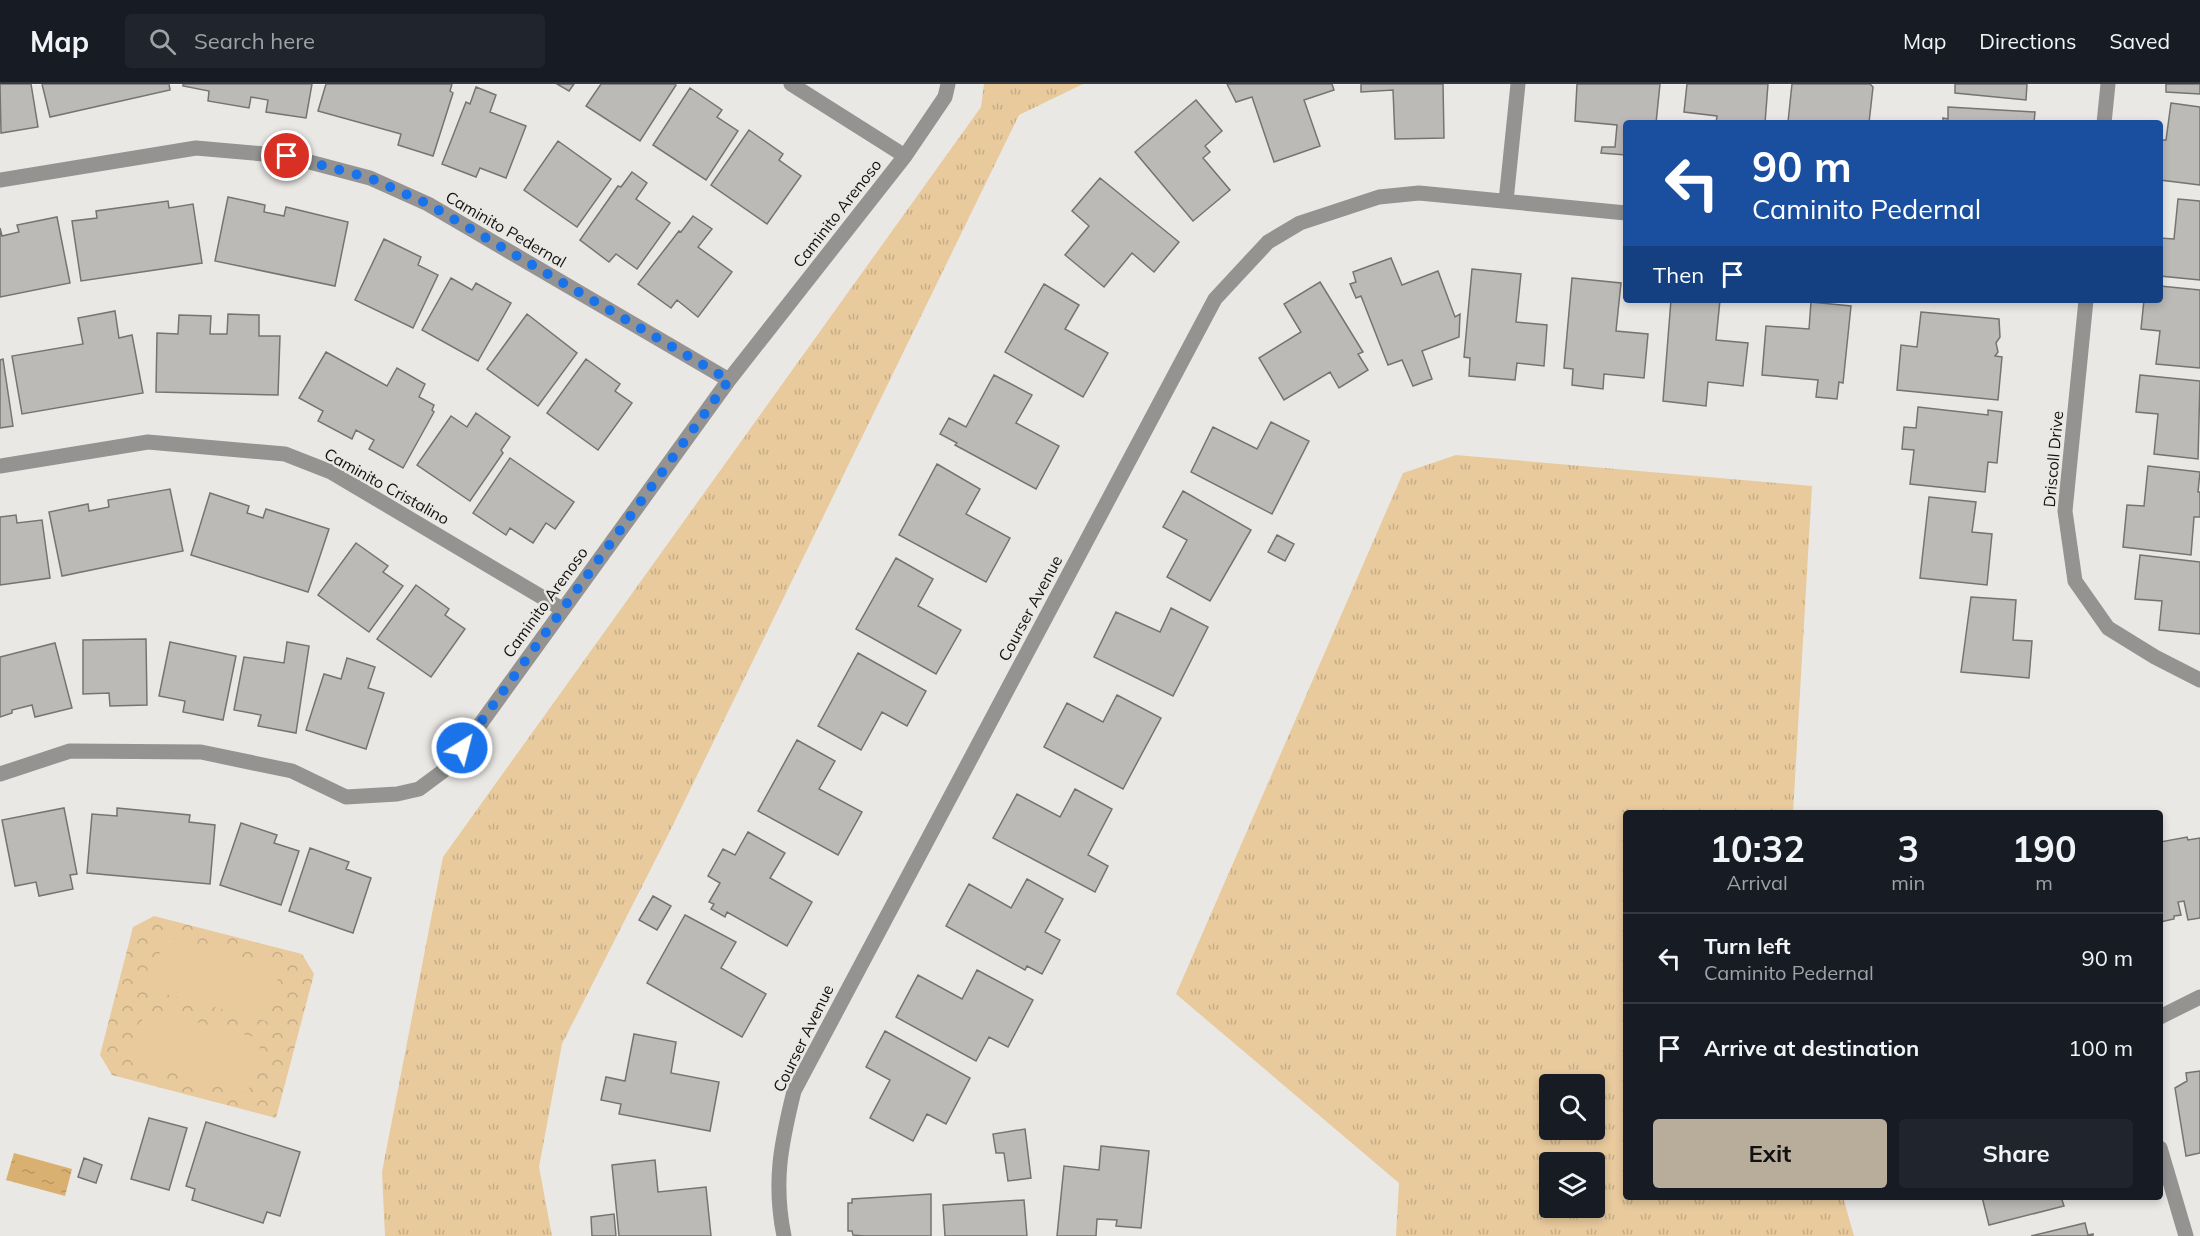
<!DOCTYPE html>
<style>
body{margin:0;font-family:Mulish,sans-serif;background:#20242c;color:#f1f3f6;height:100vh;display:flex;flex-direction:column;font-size:22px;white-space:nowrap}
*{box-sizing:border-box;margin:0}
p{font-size:20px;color:#9ea1a6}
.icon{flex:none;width:33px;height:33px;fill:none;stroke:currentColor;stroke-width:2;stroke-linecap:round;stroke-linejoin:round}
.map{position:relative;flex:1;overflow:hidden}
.drawer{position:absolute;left:1623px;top:726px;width:540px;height:390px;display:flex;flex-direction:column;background:#171b24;border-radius:6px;box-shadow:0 3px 9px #0003}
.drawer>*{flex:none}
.top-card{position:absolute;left:1623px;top:36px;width:540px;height:183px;border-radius:6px;box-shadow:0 3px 9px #0003;background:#1a4fa0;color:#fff;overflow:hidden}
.buttons{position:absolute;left:1539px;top:990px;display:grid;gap:12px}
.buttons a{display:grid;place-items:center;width:66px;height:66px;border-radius:6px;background:#171b24;box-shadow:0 3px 9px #0003;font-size:30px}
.pin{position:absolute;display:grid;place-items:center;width:51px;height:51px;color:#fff;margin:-26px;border:3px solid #fff;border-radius:50%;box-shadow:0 2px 6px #0007}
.me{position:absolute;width:66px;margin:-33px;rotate:36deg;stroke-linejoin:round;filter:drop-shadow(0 0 4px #0008)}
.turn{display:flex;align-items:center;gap:21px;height:126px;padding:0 30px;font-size:27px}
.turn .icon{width:78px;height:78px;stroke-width:2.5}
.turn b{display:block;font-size:42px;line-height:51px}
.then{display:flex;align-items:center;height:57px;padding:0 30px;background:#0003;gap:12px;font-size:22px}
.eta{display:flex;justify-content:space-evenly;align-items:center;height:102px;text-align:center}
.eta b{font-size:36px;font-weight:700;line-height:42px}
.action{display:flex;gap:12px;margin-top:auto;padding:12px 30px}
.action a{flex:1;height:69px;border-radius:6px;background:#b8ad9a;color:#111;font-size:24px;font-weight:700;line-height:69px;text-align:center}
.action a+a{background:#20242c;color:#f1f3f6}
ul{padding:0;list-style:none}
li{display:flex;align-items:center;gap:18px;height:90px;padding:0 30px;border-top:2px solid #363941}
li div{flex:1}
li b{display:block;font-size:22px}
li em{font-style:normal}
header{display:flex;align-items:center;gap:36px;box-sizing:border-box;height:84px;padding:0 30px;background:#171b24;border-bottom:2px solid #363941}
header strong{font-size:28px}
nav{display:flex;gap:33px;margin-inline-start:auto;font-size:21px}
.search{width:420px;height:54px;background:#20242c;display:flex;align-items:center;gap:15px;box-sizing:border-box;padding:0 21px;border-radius:6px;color:#9ea1a6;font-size:22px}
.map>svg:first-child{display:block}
.grass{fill:url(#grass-tufts);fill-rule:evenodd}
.park{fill:url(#park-crowns)}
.pitch{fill:#e8ca9d}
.water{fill:url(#water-ripples)}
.building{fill:#bcbab7;stroke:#767471;stroke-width:1.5}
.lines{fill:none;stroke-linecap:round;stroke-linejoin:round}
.street{stroke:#949392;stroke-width:15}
.route{stroke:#1a73e8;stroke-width:10;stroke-dasharray:0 18}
.labels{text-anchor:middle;stroke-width:5;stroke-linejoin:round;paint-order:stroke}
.street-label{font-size:16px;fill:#121110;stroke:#eae8e5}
</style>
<header>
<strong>Map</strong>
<div class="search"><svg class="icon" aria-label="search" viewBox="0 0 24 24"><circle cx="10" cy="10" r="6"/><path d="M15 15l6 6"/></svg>Search here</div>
<nav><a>Map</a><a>Directions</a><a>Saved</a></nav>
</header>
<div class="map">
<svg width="2200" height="1152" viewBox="0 0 2200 1152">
<defs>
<pattern id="grass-tufts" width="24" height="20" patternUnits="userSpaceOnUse" patternTransform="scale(1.5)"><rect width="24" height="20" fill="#e8ca9d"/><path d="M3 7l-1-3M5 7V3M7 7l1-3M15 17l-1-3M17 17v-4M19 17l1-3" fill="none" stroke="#c6ac86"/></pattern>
<pattern id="park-crowns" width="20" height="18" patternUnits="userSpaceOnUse" patternTransform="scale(1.5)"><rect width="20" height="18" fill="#e8ca9d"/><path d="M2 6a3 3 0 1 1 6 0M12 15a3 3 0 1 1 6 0" fill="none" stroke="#c6ac86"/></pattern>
<pattern id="water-ripples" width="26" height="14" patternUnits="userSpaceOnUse" patternTransform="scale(1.5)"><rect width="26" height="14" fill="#dab071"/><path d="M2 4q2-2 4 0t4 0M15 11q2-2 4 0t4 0" fill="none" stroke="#ba9661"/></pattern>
</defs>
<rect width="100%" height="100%" fill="#eae8e5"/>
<path class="grass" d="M984 0H1083L1019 31 668 751 562 960 539 1083 552 1152H385L382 1088 443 773 981 23Z
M1456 371 1812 402 1793 729H1626V1113H1843L1854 1152H1396L1399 1099 1176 910 1403 389ZM1550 1000H1594V1046H1550ZM1550 1078H1594V1124H1550Z"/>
<path class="park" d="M154 832 302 870 314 890 276 1034 112 991 100 971 133 843Z"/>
<path class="pitch" d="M164 852 281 883 266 937 150 906Z
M145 925 262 955 248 1009 131 978Z"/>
<path class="water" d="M14 1069 72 1085 65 1112 6 1096Z"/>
<path class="building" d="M0 0H31L38 43 1 49Z
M42 0H169L170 6 50 33Z
M183 0H312L306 34 266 28 268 16 251 13 249 24 208 17 209 7 183 2Z
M326 0H452L450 7 453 9 433 72 398 61 401 50 318 27Z
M557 0H574L569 7Z
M601 0H675L676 1 640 57 586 22Z
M1227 0H1332L1334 6 1304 16 1320 62 1274 78 1252 13 1236 18Z
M1361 0H1443L1444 54 1395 55 1393 6 1361 8Z
M1577 0H1660L1656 39H1626V71L1601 69 1602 63H1615L1617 41 1575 37Z
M1687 0H1768L1765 39H1716L1717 32 1684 28Z
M1792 0H1870L1873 3 1869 39 1788 38Z
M1955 0H2027L2026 16 1955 9Z
M2166 0H2200V10L2166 8Z
M476 3 496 11 490 28 526 42 506 94 480 84 476 93 442 80 466 18 470 20Z
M690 4 722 26 717 33 738 47 706 96 653 61Z
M1196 16 1222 47 1205 62 1210 68 1203 74 1230 106 1193 137 1135 68Z
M2171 19 2200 23V101L2160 96V56H2166Z
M1948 23 2035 28 2034 39H1943V34L1948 35Z
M749 46 783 70 779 76 801 92 767 140 711 101Z
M558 57 611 95 577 143 524 106Z
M632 88 647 99 636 115 670 139 637 185 616 170 609 178 580 156 618 102 621 103Z
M1100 94 1179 158 1154 188 1132 169 1104 203 1065 171 1089 142 1072 127Z
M228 113 265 121 264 128 284 132 286 123 348 138 335 202 215 177Z
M2178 115 2200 117V196L2160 192V154L2174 155Z
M168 117 169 124 193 120 202 179 81 197 72 137 97 134 96 127Z
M693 132 712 145 698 163 732 188 698 233 677 216 671 224 638 200 679 147 681 148Z
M57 133 70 199 0 213V144L2 152 19 148 17 141Z
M384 155 421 173 418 181 438 191 413 244 355 216Z
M1391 174 1402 201 1438 187 1455 233 1460 230 1459 253 1422 267 1432 295 1413 302 1402 276 1388 281 1361 212 1356 214 1350 200 1356 198 1353 188Z
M1472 185 1521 190 1516 238 1547 241 1544 282 1517 279 1515 296 1469 292 1470 274 1464 273Z
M451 194 472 206 476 199 511 219 478 277 422 246Z
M1572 194 1621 199 1616 247 1648 250 1644 294 1604 290 1603 305 1572 301 1573 285 1564 284Z
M1320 198 1363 268 1358 270 1368 286 1339 304 1330 288 1284 316 1259 274 1301 248 1284 220Z
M1044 200 1079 221 1065 245 1108 269 1083 313 1005 268Z
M2160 202 2200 206V284L2156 280 2160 247 2141 245 2144 216H2160Z
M1671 216H1720L1716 256 1748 259 1743 302 1708 298 1706 322 1663 317Z
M1811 218 1851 222 1843 299 1839 298 1837 315 1816 313 1818 296 1762 291 1766 242 1809 245Z
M115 227 119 254 132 251 143 309 22 330 12 272 83 260 78 234Z
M1921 228 1999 235 2000 253 1996 259 1998 268 1995 272 2002 273 1998 316 1897 306 1901 261 1917 263Z
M228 230 259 231V252H280L278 311 156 308 157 249 178 250 179 231 211 232 210 250H227Z
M527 230 577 269 538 322 487 285Z
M326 268 387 302 397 284 425 300 419 313 434 321 432 326 434 328 403 384 369 365 374 356 356 346 352 355 318 337 323 327 299 314Z
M3 275 13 342 0 344V276Z
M586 275 620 300 615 307 632 319 598 366 547 329Z
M994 291 1032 311 1016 339 1059 362 1036 405 955 361 957 359 940 350 949 334 966 343Z
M2140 291 2200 297 2198 375 2154 370 2158 330 2136 328Z
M1918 323 1988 331V326L2002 328 1997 379 1988 378 1985 408 1910 400 1914 366 1902 365 1904 343 1916 344Z
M476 329 510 353 501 366 503 369 470 417 417 381 451 332 467 343Z
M1271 338 1309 357 1272 430 1191 388 1213 343 1257 365Z
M510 374 574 418 555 445 546 439 533 459 510 444 506 451 473 429Z
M937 380 980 405 966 430 1010 454 986 498 899 451Z
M2148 382 2200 388 2198 408H2200V433H2194L2191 471 2123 463 2127 421 2144 422Z
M170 405 183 467 62 492 49 428 88 420 89 427 109 423 108 416Z
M1183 407 1251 446 1210 517 1167 493 1187 456 1163 443Z
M210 409 249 422 247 429 263 434 266 425 329 445 308 508 191 471Z
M1929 413 1976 418 1972 448 1992 450 1987 501 1920 494Z
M16 431 17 439 42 436 50 494 0 501V433Z
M1277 451 1294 460 1285 477 1268 468Z
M356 459 388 482 383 488 403 502 369 548 318 511Z
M2140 471 2200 478V550L2159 546 2162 517 2135 515Z
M896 474 933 495 918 522 961 546 936 590 856 545Z
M416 501 449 525 445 531 465 545 431 593 377 555Z
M1971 513 2016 516 2013 556 2032 557 2029 594 1961 588Z
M1171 524 1208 543 1173 612 1094 573 1116 528 1160 548Z
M146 555 147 621 110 622 109 609 83 610V556Z
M170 558 236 572 223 636 183 628 185 617 159 612Z
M287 558 309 562 296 649 258 642 261 631 234 626 244 573 284 579Z
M55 559 72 624 35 633 32 621 12 626V629L0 633V573Z
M858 569 926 607 907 642 882 628 861 666 818 642Z
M347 574 375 583 368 604 384 609 366 665 306 646 324 590 341 595Z
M1117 611 1161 634 1123 705 1044 663 1067 619 1103 638Z
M797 656 835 677 819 705 862 728 838 771 758 727Z
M1075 705 1112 725 1088 771 1108 782 1095 808 993 754 1017 710 1060 733Z
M64 724 77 790 70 791 73 805 39 812 36 798 15 802 2 736Z
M117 724 190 731 189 738 215 741 210 800 87 789 92 730 117 732Z
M241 739 277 751 274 759 299 767 281 821 220 801Z
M748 748 785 769 770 794 812 818 787 862 727 828 725 833 711 825 714 820 709 818 720 799 708 792 723 765 735 771Z
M2187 753 2188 756 2200 754V834L2188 836 2184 817 2178 818 2181 831 2174 832V835L2160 838V758Z
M310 764 349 778 346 785 371 794 353 849 289 827Z
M1027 795 1063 815 1045 848 1060 856 1042 890 1027 882 1025 886 946 842 969 800 1011 824Z
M653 812 671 822 657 846 639 836Z
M685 831 736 858 721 884 766 910 742 953 647 899Z
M977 886 1033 916 1008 963 989 953 976 977 896 933 918 891 962 915Z
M885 947 970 994 946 1040 927 1030 913 1057 870 1034 890 996 866 983Z
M634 950 676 958 671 989 719 998 710 1047 619 1030 621 1020 601 1016 606 993 625 997Z
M2200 987V1069L2186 1072 2175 1004 2187 997 2186 989Z
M149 1034 187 1044 169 1106 131 1095Z
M206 1038 300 1068 280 1132 267 1128 263 1139 192 1116 195 1105 186 1102Z
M1025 1045 1031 1094 1008 1097 1004 1069H996L993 1050Z
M1101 1062 1149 1067 1141 1144 1116 1142 1117 1136 1097 1135 1096 1152H1057L1064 1082 1099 1086Z
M84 1074 102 1081 96 1099 78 1093Z
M655 1076 658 1108 706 1103 711 1152H619L612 1081Z
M931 1110V1152H864L853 1151 852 1147H848V1119H852V1115Z
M1982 1113H2061L2064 1122 1989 1141Z
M1024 1116 1027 1152H945L943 1121Z
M614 1130 616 1152H592L591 1133Z
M2085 1139 2088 1151 2093 1150V1152H2031Z"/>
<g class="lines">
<path class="street" d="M791 0 905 72
M2104 39 2108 0
M0 96 196 64 287 72 370 94 428 120 729 296
M1506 117 1518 0
M2086 216 2065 427 2075 497 2108 544 2155 573 2200 596
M0 382 148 358 285 370 331 388 562 525
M0 690 70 667 201 668 292 687 346 713 397 710 419 705 450 682 729 296 905 72 945 13 948 0
M2160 933 2200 913
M2160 1064 2186 1152
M784 1152C773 1098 781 1060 794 1007L1215 215 1268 158 1300 139 1379 113 1419 109 1626 129"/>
</g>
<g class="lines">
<path class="route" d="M287 72 370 94 428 120 729 296 462 664"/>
</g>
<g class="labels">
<g class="street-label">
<text transform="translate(837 129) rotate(-52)" y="6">Caminito Arenoso</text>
<text transform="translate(506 145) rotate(30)" y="6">Caminito Pedernal</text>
<text transform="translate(2053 375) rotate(-85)" y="6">Driscoll Drive</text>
<text transform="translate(387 402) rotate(29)" y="6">Caminito Cristalino</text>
<text transform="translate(545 518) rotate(-54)" y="6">Caminito Arenoso</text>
<text transform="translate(1030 524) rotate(-62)" y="6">Courser Avenue</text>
<text transform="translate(803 954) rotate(-64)" y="6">Courser Avenue</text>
</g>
</g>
</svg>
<div class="buttons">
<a><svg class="icon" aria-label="search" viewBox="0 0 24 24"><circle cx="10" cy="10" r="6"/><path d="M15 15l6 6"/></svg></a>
<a><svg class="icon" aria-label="layers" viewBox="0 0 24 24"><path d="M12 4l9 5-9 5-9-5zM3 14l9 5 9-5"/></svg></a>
</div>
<div class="pin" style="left:287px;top:72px;background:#d93025"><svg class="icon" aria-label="arrive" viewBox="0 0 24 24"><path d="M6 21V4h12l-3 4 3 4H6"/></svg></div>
<svg class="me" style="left:462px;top:664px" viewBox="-20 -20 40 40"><circle r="17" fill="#1a73e8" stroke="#fff" stroke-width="3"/><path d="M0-11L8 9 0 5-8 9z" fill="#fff"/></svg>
<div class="top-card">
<div class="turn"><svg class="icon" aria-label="left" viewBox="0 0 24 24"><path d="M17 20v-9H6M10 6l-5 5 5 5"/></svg><div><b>90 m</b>Caminito Pedernal</div></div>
<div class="then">Then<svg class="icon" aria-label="arrive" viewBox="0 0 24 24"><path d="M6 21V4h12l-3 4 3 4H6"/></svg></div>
</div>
<section class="drawer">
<div class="eta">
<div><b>10:32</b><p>Arrival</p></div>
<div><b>3</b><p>min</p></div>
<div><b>190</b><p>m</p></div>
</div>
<ul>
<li><svg class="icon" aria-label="left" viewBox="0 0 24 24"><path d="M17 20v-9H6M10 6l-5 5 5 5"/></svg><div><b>Turn left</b><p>Caminito Pedernal</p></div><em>90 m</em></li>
<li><svg class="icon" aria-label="arrive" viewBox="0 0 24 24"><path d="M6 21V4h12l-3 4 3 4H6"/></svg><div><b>Arrive at destination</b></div><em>100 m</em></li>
</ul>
<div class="action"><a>Exit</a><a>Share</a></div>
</section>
</div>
